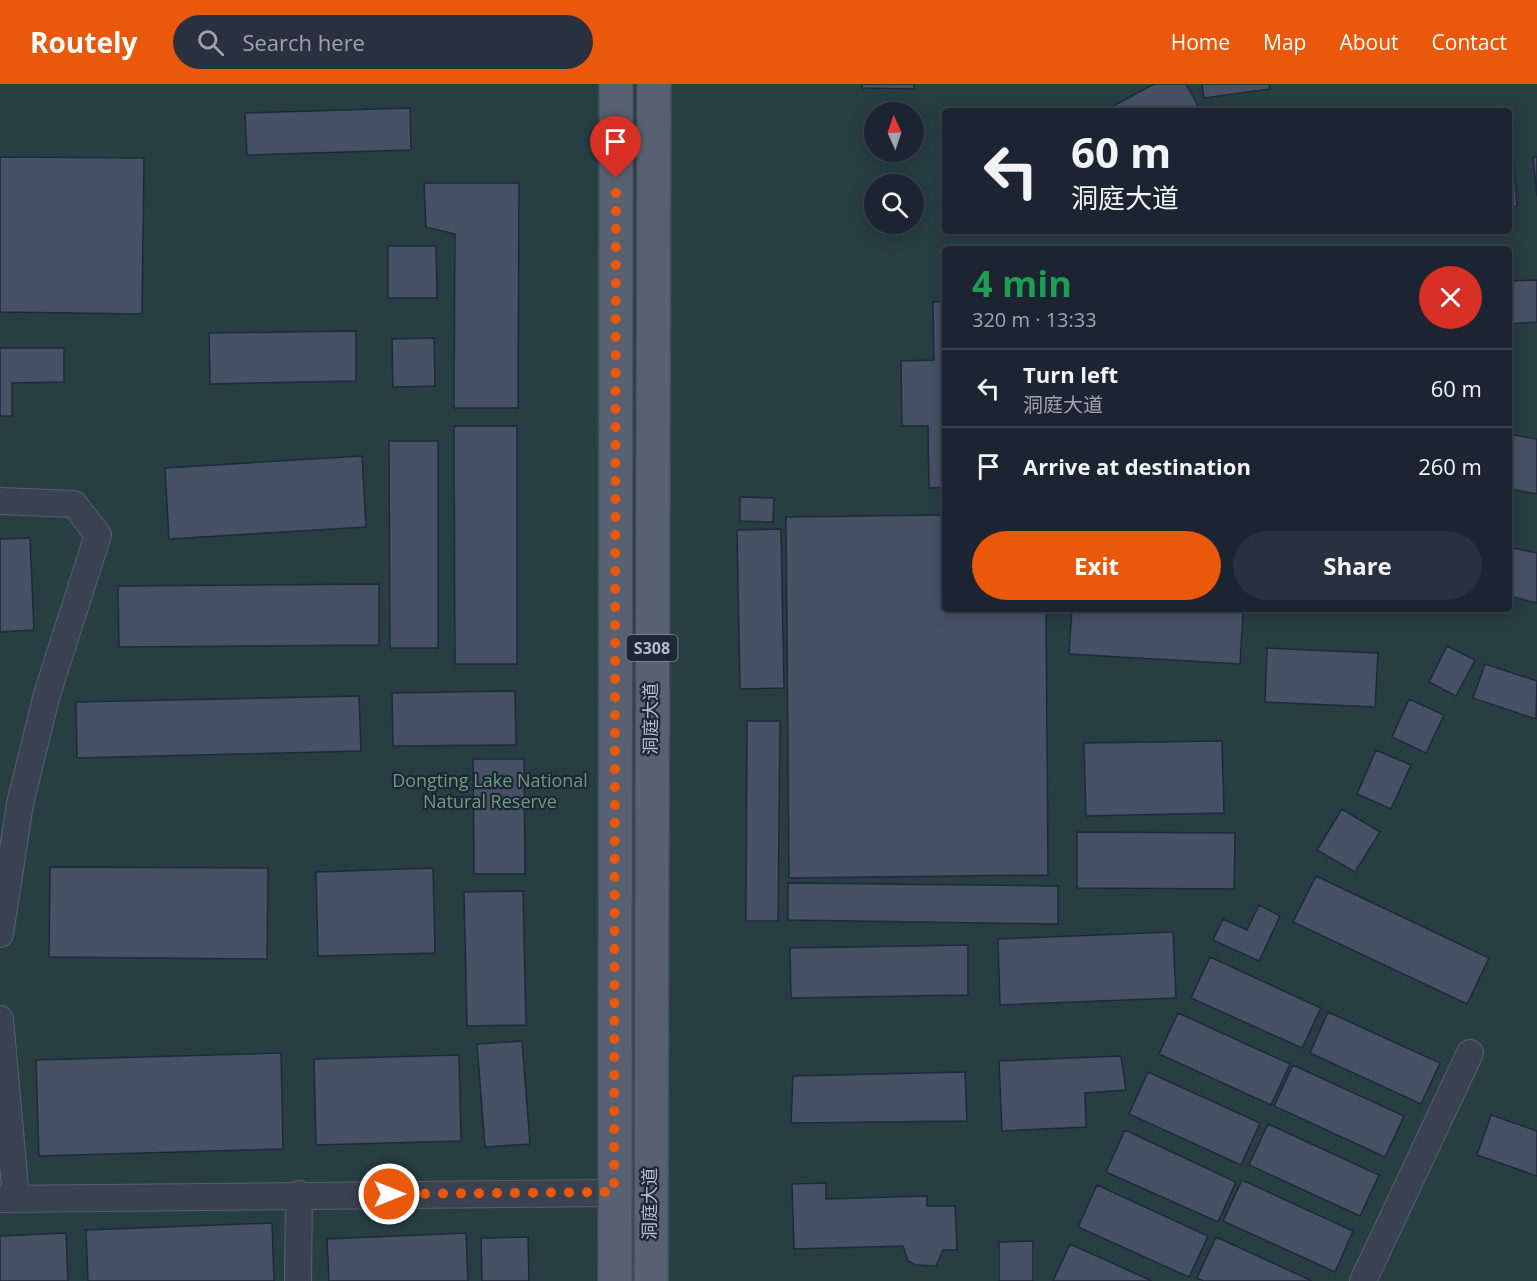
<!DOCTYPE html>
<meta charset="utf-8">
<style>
body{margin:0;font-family:"Open Sans","Noto Sans SC",sans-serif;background:#29303e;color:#f1f3f6;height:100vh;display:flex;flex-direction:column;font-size:22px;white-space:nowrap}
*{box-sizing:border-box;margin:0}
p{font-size:20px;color:#a0a4ac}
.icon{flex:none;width:33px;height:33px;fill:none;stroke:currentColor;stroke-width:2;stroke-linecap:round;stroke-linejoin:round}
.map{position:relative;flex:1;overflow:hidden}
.side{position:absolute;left:942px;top:162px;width:570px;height:366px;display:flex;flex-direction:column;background:#1c2432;border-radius:6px;box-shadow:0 3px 15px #0003,0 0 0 2px #3a414d}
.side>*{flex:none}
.hud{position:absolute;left:942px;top:24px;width:570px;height:126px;border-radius:6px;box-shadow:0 3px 15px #0003,0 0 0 2px #3a414d;background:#1c2432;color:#f1f3f6;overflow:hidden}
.needle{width:39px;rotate:357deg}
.controls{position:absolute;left:864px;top:18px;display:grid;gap:12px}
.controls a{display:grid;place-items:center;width:60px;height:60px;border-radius:50%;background:#1c2432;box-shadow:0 3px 15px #0003,0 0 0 2px #3a414d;font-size:30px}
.pin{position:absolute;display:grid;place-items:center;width:51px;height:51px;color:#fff;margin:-62px -26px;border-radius:50% 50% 50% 0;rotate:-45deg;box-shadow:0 0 6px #0007}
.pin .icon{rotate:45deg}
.me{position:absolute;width:66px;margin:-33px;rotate:90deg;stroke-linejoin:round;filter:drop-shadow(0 0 4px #0008)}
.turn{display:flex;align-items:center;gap:21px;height:126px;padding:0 30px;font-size:27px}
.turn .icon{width:78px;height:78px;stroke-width:2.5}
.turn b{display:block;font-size:42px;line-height:51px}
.round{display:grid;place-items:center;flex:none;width:63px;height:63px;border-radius:32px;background:#29303e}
.head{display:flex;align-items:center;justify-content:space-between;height:102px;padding:0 30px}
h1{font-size:36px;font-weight:700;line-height:45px;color:#1e9e55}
.action{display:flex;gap:12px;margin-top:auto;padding:12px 30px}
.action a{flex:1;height:69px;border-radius:36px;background:#ea580c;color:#fff;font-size:24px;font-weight:700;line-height:69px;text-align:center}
.action a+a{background:#29303e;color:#f1f3f6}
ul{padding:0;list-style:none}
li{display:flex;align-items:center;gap:18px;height:78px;padding:0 30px;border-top:2px solid #3a414d}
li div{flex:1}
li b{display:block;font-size:22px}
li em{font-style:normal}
header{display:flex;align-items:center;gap:36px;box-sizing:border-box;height:84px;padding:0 30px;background:#ea580c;color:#fff}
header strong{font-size:28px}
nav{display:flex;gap:33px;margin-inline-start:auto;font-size:21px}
.search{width:420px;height:54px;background:#29303e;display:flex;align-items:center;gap:15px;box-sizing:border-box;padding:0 21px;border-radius:33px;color:#a0a4ac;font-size:22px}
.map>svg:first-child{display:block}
.green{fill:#273e43;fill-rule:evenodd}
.building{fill:#465166;stroke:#202939;stroke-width:1.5}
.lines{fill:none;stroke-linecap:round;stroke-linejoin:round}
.street-casing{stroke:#57606f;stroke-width:28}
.primary-casing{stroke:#434b5b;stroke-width:36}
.street{stroke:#3a4252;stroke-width:26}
.primary{stroke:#586171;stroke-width:33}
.route{stroke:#ea580c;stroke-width:10;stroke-dasharray:0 18}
.labels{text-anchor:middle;stroke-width:4.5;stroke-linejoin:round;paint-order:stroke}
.shield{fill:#1e2737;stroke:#88909f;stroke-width:1.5}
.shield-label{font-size:16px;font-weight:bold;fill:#b6bdcc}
.street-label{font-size:18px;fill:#b6bdcc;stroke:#1e2737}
.park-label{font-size:18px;fill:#6d9d7b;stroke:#1e2737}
</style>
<header>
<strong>Routely</strong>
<div class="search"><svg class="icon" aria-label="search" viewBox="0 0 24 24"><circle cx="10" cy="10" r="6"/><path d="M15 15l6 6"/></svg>Search here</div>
<nav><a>Home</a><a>Map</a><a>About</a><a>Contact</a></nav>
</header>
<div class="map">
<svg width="1537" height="1197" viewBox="0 0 1537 1197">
<rect width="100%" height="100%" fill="#253042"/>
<path class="green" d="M0 0H1537V1197H0ZM945 27H1509V147H945ZM874 28H914V68H874ZM874 100H914V140H874ZM945 165H1509V525H945Z"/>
<path class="building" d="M862 0H914V5L862 4Z
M1154 0H1186L1201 27H1104Z
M1202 0H1269L1270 5 1204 14Z
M410 24 411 66 247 71 245 29Z
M1509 70H1513L1517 122 1509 123Z
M0 73 144 74 142 230 0 228Z
M1533 73H1537V112Z
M424 99H519L518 324H454L455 150 426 143Z
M388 162H436L437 214H388Z
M1537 196V238L1509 240V197Z
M933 218H945V403L929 404 928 342H902L901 277 934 276Z
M356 247V297L210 300 209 249Z
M434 254 435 302 393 303 392 255Z
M0 264H64V298L12 299V332H0Z
M454 342H517V580H455Z
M1509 350 1537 355V410L1509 405Z
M389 357H438V564H390Z
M362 372 366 443 169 455 165 384Z
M740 413 774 414 773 438 740 437Z
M945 431V525H1046L1048 791 789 794 786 433Z
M781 445 784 604 740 605 737 446Z
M30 454 34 546 0 548V455Z
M1509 463 1537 469V519L1509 512Z
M379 500V561L119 563 118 502Z
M1072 525H1170L1243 529 1240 580 1069 570Z
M1447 562 1475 576 1456 612 1429 598Z
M1267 564 1378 569 1375 623 1265 618Z
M1485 580 1537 597 1536 635 1473 614Z
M515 607 516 661 393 662 392 609Z
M359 612 361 667 77 674 76 618Z
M1409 615 1444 631 1426 669 1392 653Z
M747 637H780L778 837H746Z
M1222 657 1224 729 1086 732 1084 659Z
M1376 666 1411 681 1391 725 1357 710Z
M473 675H524L525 790H474Z
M1342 725 1380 748 1355 788 1317 766Z
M1077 748 1235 749 1234 805 1077 804Z
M50 783 268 784 267 875 49 873Z
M433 784 435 869 318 872 316 788Z
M1316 792 1489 874 1467 920 1293 838Z
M788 799 1058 802V840L788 836Z
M523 807 526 941 467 942 464 808Z
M1259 821 1280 832 1259 877 1213 856 1223 835 1247 846Z
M1173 848 1176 914 1000 921 998 855Z
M968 861V911L791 914 790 864Z
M1210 873 1321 924 1302 964 1191 914Z
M1328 928 1440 979 1421 1020 1310 969Z
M1178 929 1290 980 1271 1021 1159 970Z
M522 957 530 1060 485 1063 477 960Z
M281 969 283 1065 39 1072 36 976Z
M459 971 461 1057 316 1061 314 975Z
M1121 972 1126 1006 1085 1009 1086 1043 1002 1047 999 977Z
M1293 981 1404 1032 1385 1073 1274 1022Z
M965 988 967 1037 791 1039 793 992Z
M1148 988 1260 1039 1241 1081 1129 1030Z
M1491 1031 1537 1047V1092L1477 1071Z
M1268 1040 1379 1091 1360 1132 1249 1081Z
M1125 1046 1236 1098 1218 1138 1106 1088Z
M1242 1096 1353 1147 1335 1188 1223 1137Z
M826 1099V1115L927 1112V1122H955L957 1166H943L936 1182 916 1181 908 1177 903 1162 794 1165 792 1100Z
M1097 1101 1208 1152 1189 1193 1078 1143Z
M272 1139 274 1197H88L86 1146Z
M66 1149 68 1197H0V1152Z
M466 1149 468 1197H329L327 1155Z
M528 1153 529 1197H482L481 1154Z
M1216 1153 1312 1197H1204L1197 1194Z
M1033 1157V1197H999V1158Z
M1070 1160 1152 1197H1053Z"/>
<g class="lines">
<g class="street-casing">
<path id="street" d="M0 417 74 420 98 451 47 610 20 720 0 850
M0 935 16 1114
M0 1115 614 1109
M298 1197 299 1110
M1363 1197 1470 969"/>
</g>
<g class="primary-casing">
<path id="primary" d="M615 1197 616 0
M651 1197 654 0"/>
</g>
<use href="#street" class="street"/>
<use href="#primary" class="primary"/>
</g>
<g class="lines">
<path class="route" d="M389 1110 614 1108 616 94"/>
</g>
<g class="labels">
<rect class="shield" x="626.5" y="551" width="51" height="26" rx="4.5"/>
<g class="shield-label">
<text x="652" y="570">S308</text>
</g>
<g class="street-label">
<text transform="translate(651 635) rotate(-90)" y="6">洞庭大道</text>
<text transform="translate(650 1120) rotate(-90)" y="6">洞庭大道</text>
</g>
<g class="park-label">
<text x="490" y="703">Dongting Lake National<tspan x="490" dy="21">Natural Reserve</tspan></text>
</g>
</g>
</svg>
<div class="controls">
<a><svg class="needle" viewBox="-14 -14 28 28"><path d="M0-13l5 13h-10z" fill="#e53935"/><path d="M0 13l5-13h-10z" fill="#a0a4ac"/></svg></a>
<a><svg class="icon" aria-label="search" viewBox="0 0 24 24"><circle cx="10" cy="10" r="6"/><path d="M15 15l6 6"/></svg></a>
</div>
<div class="pin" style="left:616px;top:94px;background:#d93025"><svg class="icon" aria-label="arrive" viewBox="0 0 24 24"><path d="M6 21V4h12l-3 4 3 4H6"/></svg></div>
<svg class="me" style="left:389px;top:1110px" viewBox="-20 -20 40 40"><circle r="17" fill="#ea580c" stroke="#fff" stroke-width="3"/><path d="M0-11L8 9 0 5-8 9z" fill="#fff"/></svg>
<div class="hud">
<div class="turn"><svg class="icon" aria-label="left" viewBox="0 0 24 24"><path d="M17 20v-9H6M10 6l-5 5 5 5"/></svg><div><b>60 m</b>洞庭大道</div></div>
</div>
<section class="side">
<div class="head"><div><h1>4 min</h1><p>320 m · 13:33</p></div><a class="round" style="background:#d93025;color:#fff"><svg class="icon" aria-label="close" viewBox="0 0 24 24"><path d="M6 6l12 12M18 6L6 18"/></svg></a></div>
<ul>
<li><svg class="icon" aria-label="left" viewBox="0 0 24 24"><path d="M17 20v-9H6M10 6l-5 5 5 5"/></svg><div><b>Turn left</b><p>洞庭大道</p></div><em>60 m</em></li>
<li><svg class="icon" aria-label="arrive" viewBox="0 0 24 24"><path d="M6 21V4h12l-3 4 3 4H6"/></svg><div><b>Arrive at destination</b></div><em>260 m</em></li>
</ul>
<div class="action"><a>Exit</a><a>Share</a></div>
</section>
</div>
